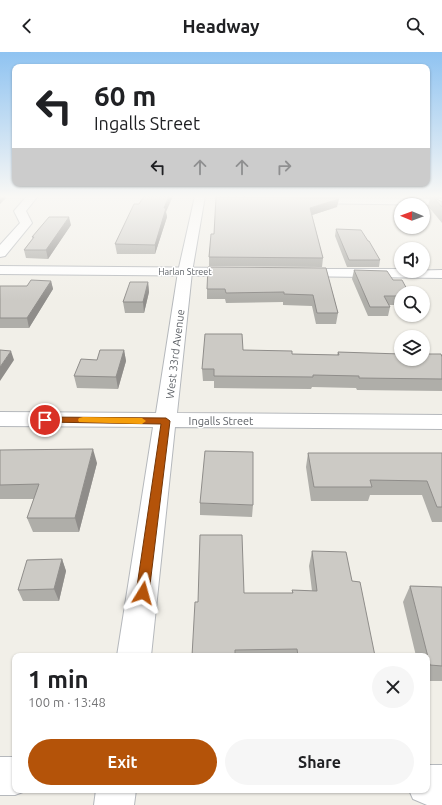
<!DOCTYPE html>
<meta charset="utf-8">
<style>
body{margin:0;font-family:Ubuntu,sans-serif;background:#f6f6f6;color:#202124;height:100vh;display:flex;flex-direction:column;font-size:15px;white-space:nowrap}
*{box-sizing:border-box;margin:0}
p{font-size:13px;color:#757577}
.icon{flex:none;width:22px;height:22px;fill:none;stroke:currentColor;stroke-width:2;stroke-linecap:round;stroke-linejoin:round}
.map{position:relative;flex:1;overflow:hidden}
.side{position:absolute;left:12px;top:601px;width:418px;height:140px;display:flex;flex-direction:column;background:#fff;border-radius:8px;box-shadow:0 1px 3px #0004}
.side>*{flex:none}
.top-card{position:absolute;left:12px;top:12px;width:418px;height:122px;border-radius:8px;box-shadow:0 1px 3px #0004;background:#fff;color:#202124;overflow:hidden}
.needle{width:26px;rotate:271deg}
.fabs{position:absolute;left:394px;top:146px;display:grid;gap:8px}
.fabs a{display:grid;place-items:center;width:36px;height:36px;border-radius:50%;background:#fff;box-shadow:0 1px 3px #0004;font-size:20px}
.pin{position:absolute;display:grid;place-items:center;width:34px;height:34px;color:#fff;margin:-17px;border:2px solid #fff;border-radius:50%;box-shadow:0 1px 4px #0007}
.me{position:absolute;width:44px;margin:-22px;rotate:8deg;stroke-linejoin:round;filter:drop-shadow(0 0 3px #0008)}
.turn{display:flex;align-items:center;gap:14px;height:84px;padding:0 16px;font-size:18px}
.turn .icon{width:52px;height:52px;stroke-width:2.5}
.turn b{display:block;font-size:28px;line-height:34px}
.lanes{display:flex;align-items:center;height:38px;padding:0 16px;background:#0003;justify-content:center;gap:20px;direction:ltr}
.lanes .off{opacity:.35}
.round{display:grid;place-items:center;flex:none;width:42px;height:42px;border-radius:21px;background:#f6f6f6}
.headline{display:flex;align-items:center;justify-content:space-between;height:68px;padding:0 16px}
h1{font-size:24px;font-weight:700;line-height:30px}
.primary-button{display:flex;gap:8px;margin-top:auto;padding:8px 16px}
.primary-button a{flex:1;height:46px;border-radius:24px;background:#b45309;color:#fff;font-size:16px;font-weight:700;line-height:46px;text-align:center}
.primary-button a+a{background:#f6f6f6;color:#202124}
header{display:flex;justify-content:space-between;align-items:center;height:52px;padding:0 16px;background:#fff;font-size:18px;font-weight:700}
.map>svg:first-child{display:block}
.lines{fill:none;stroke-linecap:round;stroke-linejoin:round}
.minor-casing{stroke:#b5b8bc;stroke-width:2}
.tertiary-casing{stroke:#b5b8bc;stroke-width:2}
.minor{fill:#fff;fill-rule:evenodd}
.tertiary{fill:#fff;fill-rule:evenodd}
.wall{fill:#afaea9}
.shaded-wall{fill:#8f8d8a}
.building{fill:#cccac5;stroke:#8f8d8a}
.route{fill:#b45309;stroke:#753606}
.slow{fill:#f59e0b}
.labels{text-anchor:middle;stroke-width:3;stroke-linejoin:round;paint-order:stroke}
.far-street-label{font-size:9px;fill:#5f6368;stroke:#fff}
.street-label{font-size:11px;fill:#5f6368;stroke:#fff}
</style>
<header><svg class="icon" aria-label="back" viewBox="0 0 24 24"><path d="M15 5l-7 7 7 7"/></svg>Headway<svg class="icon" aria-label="search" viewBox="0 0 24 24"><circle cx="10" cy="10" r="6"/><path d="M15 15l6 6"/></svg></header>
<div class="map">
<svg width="442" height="753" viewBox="0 0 442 753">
<rect width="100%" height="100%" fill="#f1efe8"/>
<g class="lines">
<g class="minor-casing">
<path id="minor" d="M27 144H38L26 159 32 171 5 204 0 205V193L20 171 14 159Z
M195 144H205L192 220 177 361 442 363V377L175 375 151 604H117L153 375 0 374V360L156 361 178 220Z
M309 146 442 147V153L305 151 304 149Z
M0 705H15V738H28L15 743H0Z
M427 713H442V753H427L413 747 409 738H427Z
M96 738H136L134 753H94Z"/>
</g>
<g class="tertiary-casing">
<path id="tertiary" d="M0 214 237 216 242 217 244 220 242 223 237 224 0 222Z
M297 217H401V219L442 218V226L292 224 290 221 292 218Z"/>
</g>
<use href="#minor" class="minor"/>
<use href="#tertiary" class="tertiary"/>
</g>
<path class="wall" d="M419 144H442V146H435L441 150 442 146V171L428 154 430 146 420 145Z
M139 152 166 160 167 165 155 202H117L115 192Z
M337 155 312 163 323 206 322 215 209 214V205L214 182Z
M71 173 48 207 26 206 24 198 33 186 32 185Z
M336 177 368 189 380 208 379 215H347L335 184Z
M326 216 338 261 336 272H316L312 254 283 253V250L226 251 225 247H207V237Z
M354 218 401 241V253H389L390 255 388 264H368L352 227Z
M51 229 53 237 29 276H0V234H27Z
M148 230 149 240 144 261H125L123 250Z
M124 298 126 309 118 337 77 336 74 324 97 308Z
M243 298 292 302 337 303 338 300 442 305V339L357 338 356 336 312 335 311 337 214 336V329H203L202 317Z
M0 398 97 411 79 480H33L27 466 34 447H0Z
M308 401H442V470H432L422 443H370L368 449H311L306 415Z
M200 451 253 453 252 465 200 463Z
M312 499 352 529 375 604H192L198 550 244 541H292V538L312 539 309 514Z
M62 507 66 519 59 549H23L18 538Z
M410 534 442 535V629H427V604H416L403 550Z"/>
<path class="shaded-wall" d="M0 144H8L0 152Z
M169 144H173L166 160 167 165 155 202V193L164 156Z
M339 147 337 155 309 164 310 156Z
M69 165 71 173 48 207 46 198Z
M51 229 53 237 29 276 27 266Z
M148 230 149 240 144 261 143 250Z
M124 298 126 309 118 337 116 325Z
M11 299 14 308 0 329V315Z
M93 397 97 411 79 480 75 466Z
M62 507 66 519 59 549 54 537Z"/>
<path class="building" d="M144 144H169L164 156H166L155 193 115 192 134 152H139Z
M432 144 442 150V155Z
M216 145 338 146 339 147 310 156 323 206 209 205 211 182H214Z
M49 165H69L46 198H24L34 185H32Z
M336 177 361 178 368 189H369L380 208H349Z
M208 215 326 216 338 261H317L313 243 284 242V240L226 241 225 237H207Z
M354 218 387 219 393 228H402L409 241H401V244H384L390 255H370Z
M31 228 51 229 27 266H0V234H27Z
M130 230H148L143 250H123Z
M205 282H242L243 298 292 299V302L339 303 338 300 401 302V307H423V302H441L442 305V327L359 326V324L313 323V325L214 324V317H202Z
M0 298 11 299 0 315Z
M100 298H124L116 325 74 324 81 307 97 308Z
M93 397 75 466H27L39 432 0 433V398Z
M205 399 253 400V453L200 451Z
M308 401H442V455H437L427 429 370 428 372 435H314Z
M200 483H242L244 541H293L292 538 317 539 312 499 346 500 352 529 360 530 375 604H298L297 597 235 598V604H192L195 550H198Z
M62 507 54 537 18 538 27 508Z
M410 534 442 535V614L430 613Z"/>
<linearGradient id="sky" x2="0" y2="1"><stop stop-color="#8fc3f1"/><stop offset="0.58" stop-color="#f9f8f5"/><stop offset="1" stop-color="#f9f8f5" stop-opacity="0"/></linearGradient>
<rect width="442" height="249" fill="url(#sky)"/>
<path class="route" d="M42 365 166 366 170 369 149 541 147 545 143 547 138 545 136 541 161 372 45 370 41 368Z"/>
<path class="slow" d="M83 365 142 366 146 369 142 372 79 370 78 368 79 366Z"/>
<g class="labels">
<g class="far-street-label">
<text x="185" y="223">Harlan Street</text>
</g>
<g class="street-label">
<text transform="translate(175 302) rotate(-83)" y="4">West 33rd Avenue</text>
<text x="221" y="373">Ingalls Street</text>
</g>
</g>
</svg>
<div class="fabs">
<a><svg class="needle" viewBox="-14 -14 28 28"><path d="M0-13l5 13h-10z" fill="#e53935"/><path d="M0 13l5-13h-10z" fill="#757577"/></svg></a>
<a><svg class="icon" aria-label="sound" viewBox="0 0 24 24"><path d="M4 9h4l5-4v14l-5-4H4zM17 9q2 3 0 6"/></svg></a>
<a><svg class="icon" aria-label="search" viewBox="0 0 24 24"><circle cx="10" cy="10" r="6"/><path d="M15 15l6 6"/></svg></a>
<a><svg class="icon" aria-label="layers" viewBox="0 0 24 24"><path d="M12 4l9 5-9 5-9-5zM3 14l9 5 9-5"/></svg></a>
</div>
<div class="pin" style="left:45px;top:368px;background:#d93025"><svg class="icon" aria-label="arrive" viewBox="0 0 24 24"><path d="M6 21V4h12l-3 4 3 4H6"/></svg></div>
<svg class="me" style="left:143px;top:541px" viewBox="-20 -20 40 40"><path d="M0-17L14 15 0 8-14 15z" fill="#b45309" stroke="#fff" stroke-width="4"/></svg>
<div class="top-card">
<div class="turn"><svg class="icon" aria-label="left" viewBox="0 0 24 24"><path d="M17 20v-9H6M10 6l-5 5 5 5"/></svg><div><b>60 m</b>Ingalls Street</div></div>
<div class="lanes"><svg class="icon" aria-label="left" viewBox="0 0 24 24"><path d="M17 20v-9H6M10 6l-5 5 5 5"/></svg><svg class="icon off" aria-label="ahead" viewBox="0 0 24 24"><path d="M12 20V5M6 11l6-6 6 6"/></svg><svg class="icon off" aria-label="ahead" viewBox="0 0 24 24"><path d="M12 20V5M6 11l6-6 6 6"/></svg><svg class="icon off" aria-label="right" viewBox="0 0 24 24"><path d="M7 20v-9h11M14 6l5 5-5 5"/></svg></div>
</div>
<section class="side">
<div class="headline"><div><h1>1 min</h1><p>100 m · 13:48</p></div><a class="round"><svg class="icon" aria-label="close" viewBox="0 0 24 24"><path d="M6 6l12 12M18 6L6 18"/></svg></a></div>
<div class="primary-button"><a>Exit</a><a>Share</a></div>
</section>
</div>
